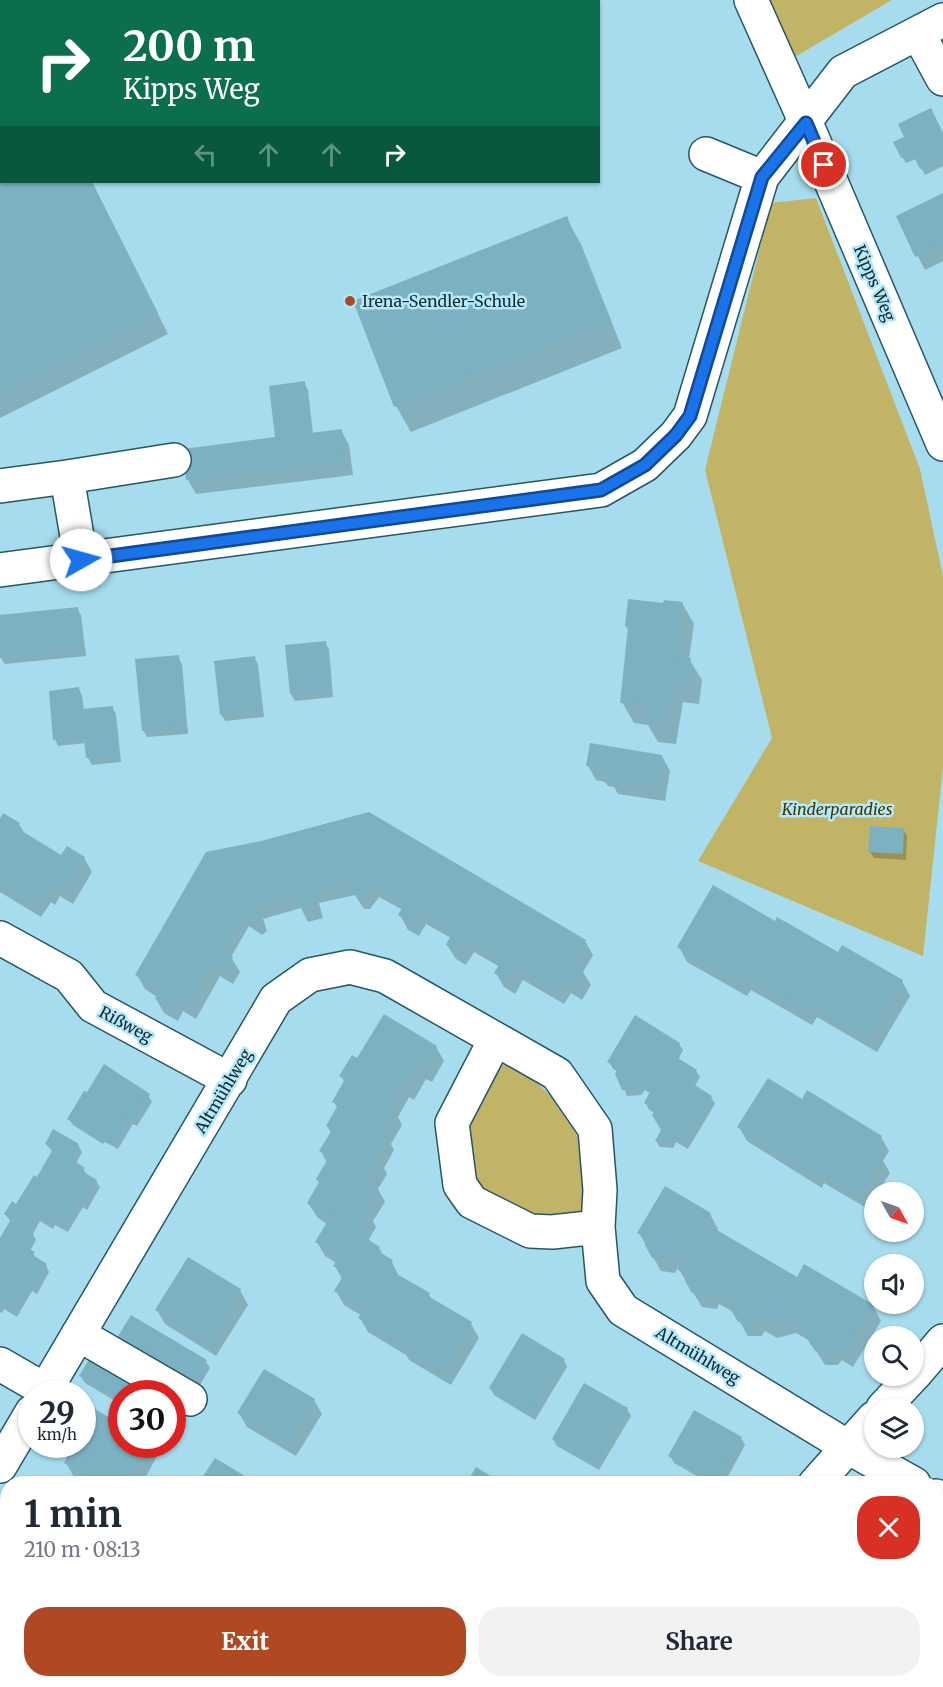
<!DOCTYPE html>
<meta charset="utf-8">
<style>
body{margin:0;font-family:Merriweather,serif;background:#f2f2f3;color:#1f2937;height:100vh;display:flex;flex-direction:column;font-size:22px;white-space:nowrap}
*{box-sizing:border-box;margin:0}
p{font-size:20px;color:#747a83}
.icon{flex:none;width:33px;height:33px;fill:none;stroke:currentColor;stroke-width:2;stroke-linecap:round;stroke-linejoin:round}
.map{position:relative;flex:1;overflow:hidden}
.side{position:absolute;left:0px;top:1476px;width:944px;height:212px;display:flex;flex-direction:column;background:#fff;border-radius:24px 24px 0 0;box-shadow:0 2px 4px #0004}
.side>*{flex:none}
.top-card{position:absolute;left:0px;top:0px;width:600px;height:183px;box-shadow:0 2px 4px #0004;background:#0b6e4f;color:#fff;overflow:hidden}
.needle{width:39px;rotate:130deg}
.fabs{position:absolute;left:864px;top:1182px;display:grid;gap:12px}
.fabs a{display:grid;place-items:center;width:60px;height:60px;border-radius:50%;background:#fff;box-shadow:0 2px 4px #0004;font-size:30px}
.speed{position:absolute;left:18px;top:1380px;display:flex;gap:12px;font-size:30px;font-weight:700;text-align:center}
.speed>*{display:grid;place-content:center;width:78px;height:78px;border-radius:50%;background:#fff;box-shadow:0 2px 4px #0004;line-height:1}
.speed small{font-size:15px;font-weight:400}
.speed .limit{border:9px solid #d22;background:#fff;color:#111}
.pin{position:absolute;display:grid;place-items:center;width:51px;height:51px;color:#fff;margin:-26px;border:3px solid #fff;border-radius:50%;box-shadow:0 2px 6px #0007}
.me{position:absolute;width:66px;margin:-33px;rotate:83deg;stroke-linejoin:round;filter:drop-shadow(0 0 4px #0008)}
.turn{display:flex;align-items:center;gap:21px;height:126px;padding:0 24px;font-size:27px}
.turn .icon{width:78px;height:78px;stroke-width:2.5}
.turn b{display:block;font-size:42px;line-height:51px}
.lanes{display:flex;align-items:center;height:57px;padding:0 24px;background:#0003;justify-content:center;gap:30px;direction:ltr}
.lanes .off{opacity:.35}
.round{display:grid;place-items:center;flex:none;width:63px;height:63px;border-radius:24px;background:#f2f2f3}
.summary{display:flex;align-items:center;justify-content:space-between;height:102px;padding:0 24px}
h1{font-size:36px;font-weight:700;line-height:45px}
.cta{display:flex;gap:12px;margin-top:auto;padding:12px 24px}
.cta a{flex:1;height:69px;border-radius:24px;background:#b04923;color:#fff;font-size:24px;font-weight:700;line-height:69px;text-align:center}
.cta a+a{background:#f2f2f3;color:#1f2937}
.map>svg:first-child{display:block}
.green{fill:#c2b467}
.shadow{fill:#0003}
.building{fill:#7cb1c1}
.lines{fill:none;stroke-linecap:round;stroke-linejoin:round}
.minor-casing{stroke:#245867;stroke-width:36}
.minor{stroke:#fff;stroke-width:33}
.route-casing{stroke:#114b97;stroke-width:15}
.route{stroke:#1a73e8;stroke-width:10}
.poi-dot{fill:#b04923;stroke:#b3e9fa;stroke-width:2}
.labels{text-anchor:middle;stroke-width:5;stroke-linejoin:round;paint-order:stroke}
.street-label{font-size:16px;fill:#142930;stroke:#b3e9fa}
.poi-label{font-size:16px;fill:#142930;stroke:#b3e9fa;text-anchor:start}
.park-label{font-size:16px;font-style:italic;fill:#403700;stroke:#b3e9fa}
</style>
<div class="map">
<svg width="943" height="1687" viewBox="0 0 943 1687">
<rect width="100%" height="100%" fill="#a6dced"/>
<path class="green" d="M738 0H892L781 65Z
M816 198 920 469 943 576V767L923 956 698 861 772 738 705 470 771 203Z
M509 1062C544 1087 573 1111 583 1155 587 1171 586 1190 587 1206L581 1213 533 1217 496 1202 474 1179 467 1119 498 1068Z"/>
<path class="shadow" d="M139 0H321L318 2Z
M0 101H2V182H92L168 334 0 418Z
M943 135V166L925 175 916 159 906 163 902 157Z
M943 195V261L925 270 898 217Z
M566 218 581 244 622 348 411 432 396 406Z
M304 383 308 390 313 434 341 430 349 445 353 475 196 494 188 480 184 450 277 439Z
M682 603 694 624 689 659 702 680 699 704 683 702 676 744 658 742 648 725 634 723 622 702 629 631 626 626 665 604Z
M77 608 81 615 86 656 5 664 1 658 0 617Z
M325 643 329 649 333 697 295 701 291 694 286 646Z
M178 657 182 664 188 734 147 737 143 730Z
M254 658 258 664 264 717 225 721 221 714Z
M79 689 82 696 84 710 112 707 116 714 121 762 92 765 88 758 86 743 58 746 55 739Z
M662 756 670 771 665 801 618 794 614 787 608 786 605 782 596 780 588 766Z
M0 822 19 824 25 834 62 857 84 858 92 872 73 904 60 896 55 905 51 902 41 917 0 892Z
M903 829 907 836 906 860 874 858 870 852Z
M262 843 585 941 593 955 583 972 591 985 582 1000 571 993 564 1004 523 980 515 994 504 987 496 973 500 967 474 952 466 965 456 959 447 945 451 938 426 924 419 936 408 930 400 915 403 910 379 897 370 909H364L355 895 319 903 323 918 308 922 301 908 263 919 267 931 262 935 249 926 231 957 240 972 233 984 220 976 196 1019 183 1011 178 1021 164 1013 156 999 157 997 145 989 137 975Z
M776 923 839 955 843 947 902 981 910 996 877 1052 817 1017 812 1025 751 990 747 996 687 962 679 947Z
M679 1044 683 1050 678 1060 696 1071 700 1077 695 1086 711 1097 715 1104 688 1149 676 1142 673 1148 660 1147 656 1141 663 1130 655 1113 649 1110 646 1103 651 1094 645 1090 641 1095 627 1096 618 1072 613 1069 609 1062Z
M436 1047 444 1061 432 1082 426 1079 414 1100 409 1097 398 1117 402 1125 391 1144 394 1150 384 1168 387 1174 378 1189 385 1202 373 1221 376 1227 369 1239 371 1243 379 1248 384 1257 392 1262 399 1277 429 1294 432 1301 471 1324 479 1338 451 1385 409 1360 406 1355 368 1332 360 1318 362 1316 344 1305 336 1291 342 1279 335 1266 336 1263 325 1256 317 1242 327 1224 317 1217 308 1203 320 1184 317 1179 327 1163 321 1151 331 1133 327 1126 338 1109 334 1102 345 1083 341 1076 358 1060Z
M148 1095 152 1102 137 1126 133 1124 118 1149 105 1142 103 1144 73 1125 69 1119Z
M802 1101 881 1137 889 1151 883 1161 890 1173 878 1192H874V1198L868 1209 824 1183 822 1188 747 1141 739 1127Z
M54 1131 78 1145 82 1152 76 1164 83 1169 88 1176 96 1181 100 1187 87 1210 83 1207 68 1232 55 1225 53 1229 40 1221 33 1234 36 1240 30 1251 38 1260 46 1265 49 1272 37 1294 32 1291 17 1317 4 1309 2 1313 0 1312V1240L11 1222 5 1214 17 1206 37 1179 53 1152 46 1144Z
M665 1188 710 1214 718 1229 717 1231 797 1279 873 1306 881 1321 853 1367 842 1360 838 1365H825L810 1341 796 1333 777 1338 765 1331 762 1336H748L734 1312 719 1304 717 1309 702 1307 678 1268 675 1273 661 1271 639 1233Z
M240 1290 248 1305 216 1356 165 1324 157 1310Z
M123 1345 206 1362 210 1368 197 1390Z
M564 1360 567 1367 535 1420 494 1395 490 1388Z
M81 1376 122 1394V1405L85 1383Z
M314 1400 322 1414 296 1456 247 1427 239 1413Z
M172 1402 184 1413 172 1432Z
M627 1409 631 1416 599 1470 557 1446 553 1439Z
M694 1412 741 1438 745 1445 724 1484H711L674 1463 670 1456Z
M82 1444H151L157 1456 142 1484H86L74 1477 66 1463Z
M0 1589 8 1593V1615L0 1611Z
M0 1668 8 1672V1680H12L8 1687H0Z
M126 1680H158L154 1687H138Z
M514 1680H539L535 1687H526Z"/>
<path class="building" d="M931 108 943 133V158L920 169 912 153 901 158 893 142 904 137 898 124Z
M0 182H92L158 313 0 392Z
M943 193V244L915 257 896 216Z
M567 216 608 321 394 407 353 301Z
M305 381 311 433 342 429 345 461 186 480 183 449 275 437 269 386Z
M628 599 663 603 664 600 683 602 675 656 691 658 688 684 671 682 665 724 644 721 646 705 620 703 628 627 625 626Z
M78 607 83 650 0 658V615Z
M326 641 330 690 290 694 285 645Z
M179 655 185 727 142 731 135 659Z
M255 656 261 710 220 715 214 661Z
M79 687 82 709 113 706 118 755 86 758 84 737 53 740 49 691Z
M590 743 662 755 657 788 609 780 610 774 598 772 599 768 586 766Z
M369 812 586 940 572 964 584 970 574 987 562 980 556 991 515 967 507 981 494 973 502 960 466 938 458 952 446 945 453 931 418 911 411 923 398 915 405 903 370 884 362 895H354L349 880 312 889 316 904 299 908 295 894 256 905 259 916 254 922 241 913 220 950 233 957 225 970 212 963 187 1006 175 998 170 1007 155 999 159 990 135 975 206 852 261 841Z
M3 813 20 823 17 828 61 855 67 846 85 857 65 890 52 883 46 892 42 889 33 904 0 884V819Z
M870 826 904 828 903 854 868 852Z
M713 885 775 921 777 917 838 952 842 945 903 980 869 1039 808 1004 803 1011 743 976 739 983 677 947Z
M384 1014 437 1046 423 1069 418 1065 406 1087 401 1084 389 1106 395 1109 382 1131 387 1134 375 1156 380 1159 367 1180 378 1186 365 1209 369 1212 360 1227 366 1231 363 1237 380 1247 377 1251 393 1260 388 1269 430 1293 428 1296 472 1322 443 1372 399 1346 400 1344 358 1318 364 1309 334 1291 345 1273 333 1266 339 1257 315 1242 330 1217 307 1203 319 1182 316 1179 329 1157 319 1151 332 1130 326 1126 338 1105 332 1102 345 1079 339 1076 352 1055 357 1058Z
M635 1015 680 1043 673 1055 697 1070 690 1082 712 1096 684 1143 672 1137 670 1142 655 1141 661 1130 652 1115 655 1110 644 1103 651 1090 640 1084 637 1089 622 1090 615 1074 618 1068 607 1062Z
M104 1064 150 1094 134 1120 129 1118 114 1144 101 1136 99 1138 67 1119 84 1091 87 1092Z
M768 1078 802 1099 807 1090 882 1136 873 1151 883 1158 859 1196 816 1170 813 1175 737 1127Z
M53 1129 79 1144 71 1159 85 1168 82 1171 97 1180 83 1204 79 1201 64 1227 51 1219 49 1223 36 1215 28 1229 33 1232 25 1247 35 1252 33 1255 47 1264 33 1288 28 1286 13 1311 0 1303V1238L11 1219 4 1214 12 1201 16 1204 34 1175 37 1177 53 1149 45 1144Z
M665 1186 711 1213 705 1223 797 1277 804 1264 874 1305 845 1354 833 1347 830 1352 815 1351 806 1337 809 1332 787 1319 768 1324 757 1317 754 1323 738 1322 731 1310 734 1304 711 1290 709 1295 692 1293 685 1281 688 1276 678 1270 683 1260 671 1253 667 1259 652 1258 645 1245 649 1239 637 1233Z
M188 1257 241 1289 208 1343 155 1310Z
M131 1315 207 1360 193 1384 117 1338Z
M522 1333 565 1359 531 1414 489 1388Z
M93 1353 161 1394H122V1401L79 1376Z
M264 1369 315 1399 288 1443 237 1413Z
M584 1383 628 1408 596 1464 552 1439Z
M95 1409 122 1425V1444H148L126 1484H101L64 1463 74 1444H82V1430Z
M694 1410 742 1437 717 1483 668 1456Z
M215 1458 240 1473 256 1484H198Z
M476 1467 504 1484H466Z
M0 1587 8 1591V1606L5 1610 0 1607Z
M0 1666 8 1671V1675L0 1687Z
M132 1680H151L146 1687Z
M290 1680H379L390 1687H289L288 1684Z"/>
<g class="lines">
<g class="minor-casing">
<path id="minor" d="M751 0 806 123 943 444
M918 33 943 79
M706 154 762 177
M0 486 67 477
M81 560 67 477 174 460
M0 570 601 490 645 465 676 435 690 416 762 177 843 72 943 20
M0 938 69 976 93 1006 230 1080
M495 1040 452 1123 460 1185 472 1202 530 1231 552 1232 598 1227
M78 1334 190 1399
M0 1364 45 1390
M914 1375 943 1341
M43 1394 276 999 310 975 350 967 385 976 557 1074 595 1129 600 1190 598 1227 603 1281 623 1310 848 1447 914 1484
M883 1408 913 1376
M0 1466 32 1412
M815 1484 874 1418
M936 1496 943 1499
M627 1687 634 1680"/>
</g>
<use href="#minor" class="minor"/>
</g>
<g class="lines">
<g class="route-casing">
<path id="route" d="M81 560 601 490 645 465 676 435 690 416 762 177 806 123 824 165"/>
</g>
<use href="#route" class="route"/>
</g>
<circle class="poi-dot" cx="350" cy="301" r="6"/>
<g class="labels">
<g class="street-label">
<text transform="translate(875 283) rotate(67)" y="6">Kipps Weg</text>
<text transform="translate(126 1024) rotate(28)" y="6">Rißweg</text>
<text transform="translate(223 1091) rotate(-59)" y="6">Altmühlweg</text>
<text transform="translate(698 1355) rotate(31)" y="6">Altmühlweg</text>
</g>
<g class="poi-label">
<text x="362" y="307">Irena-Sendler-Schule</text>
</g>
<g class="park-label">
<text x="837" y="815">Kinderparadies</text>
</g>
</g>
</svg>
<div class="fabs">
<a><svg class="needle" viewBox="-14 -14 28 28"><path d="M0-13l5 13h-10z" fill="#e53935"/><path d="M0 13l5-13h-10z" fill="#747a83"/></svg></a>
<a><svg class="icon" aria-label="sound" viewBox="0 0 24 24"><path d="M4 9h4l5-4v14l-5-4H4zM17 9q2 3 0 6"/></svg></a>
<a><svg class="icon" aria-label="search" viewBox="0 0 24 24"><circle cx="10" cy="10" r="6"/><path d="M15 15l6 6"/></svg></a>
<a><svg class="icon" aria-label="layers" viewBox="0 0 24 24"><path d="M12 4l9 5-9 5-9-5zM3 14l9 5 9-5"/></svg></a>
</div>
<div class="speed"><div>29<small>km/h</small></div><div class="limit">30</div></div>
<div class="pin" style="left:824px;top:165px;background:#d93025"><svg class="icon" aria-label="arrive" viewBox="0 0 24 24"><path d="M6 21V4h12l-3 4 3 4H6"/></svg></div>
<svg class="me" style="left:81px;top:560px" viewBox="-20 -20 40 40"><circle r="19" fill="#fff"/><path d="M0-13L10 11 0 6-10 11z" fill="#1a73e8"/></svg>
<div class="top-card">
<div class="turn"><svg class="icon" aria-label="right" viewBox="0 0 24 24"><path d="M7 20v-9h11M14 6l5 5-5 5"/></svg><div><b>200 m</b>Kipps Weg</div></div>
<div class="lanes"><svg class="icon off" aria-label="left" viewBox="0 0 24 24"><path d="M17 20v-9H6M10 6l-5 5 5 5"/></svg><svg class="icon off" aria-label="ahead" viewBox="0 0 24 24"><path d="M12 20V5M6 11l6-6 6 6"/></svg><svg class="icon off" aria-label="ahead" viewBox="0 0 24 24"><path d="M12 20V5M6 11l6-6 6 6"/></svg><svg class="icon" aria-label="right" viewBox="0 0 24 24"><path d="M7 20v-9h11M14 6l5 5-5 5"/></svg></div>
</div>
<section class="side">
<div class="summary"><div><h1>1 min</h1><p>210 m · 08:13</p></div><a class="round" style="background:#d93025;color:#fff"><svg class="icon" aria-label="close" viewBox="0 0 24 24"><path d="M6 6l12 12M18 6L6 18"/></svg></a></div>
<div class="cta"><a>Exit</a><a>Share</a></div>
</section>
</div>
